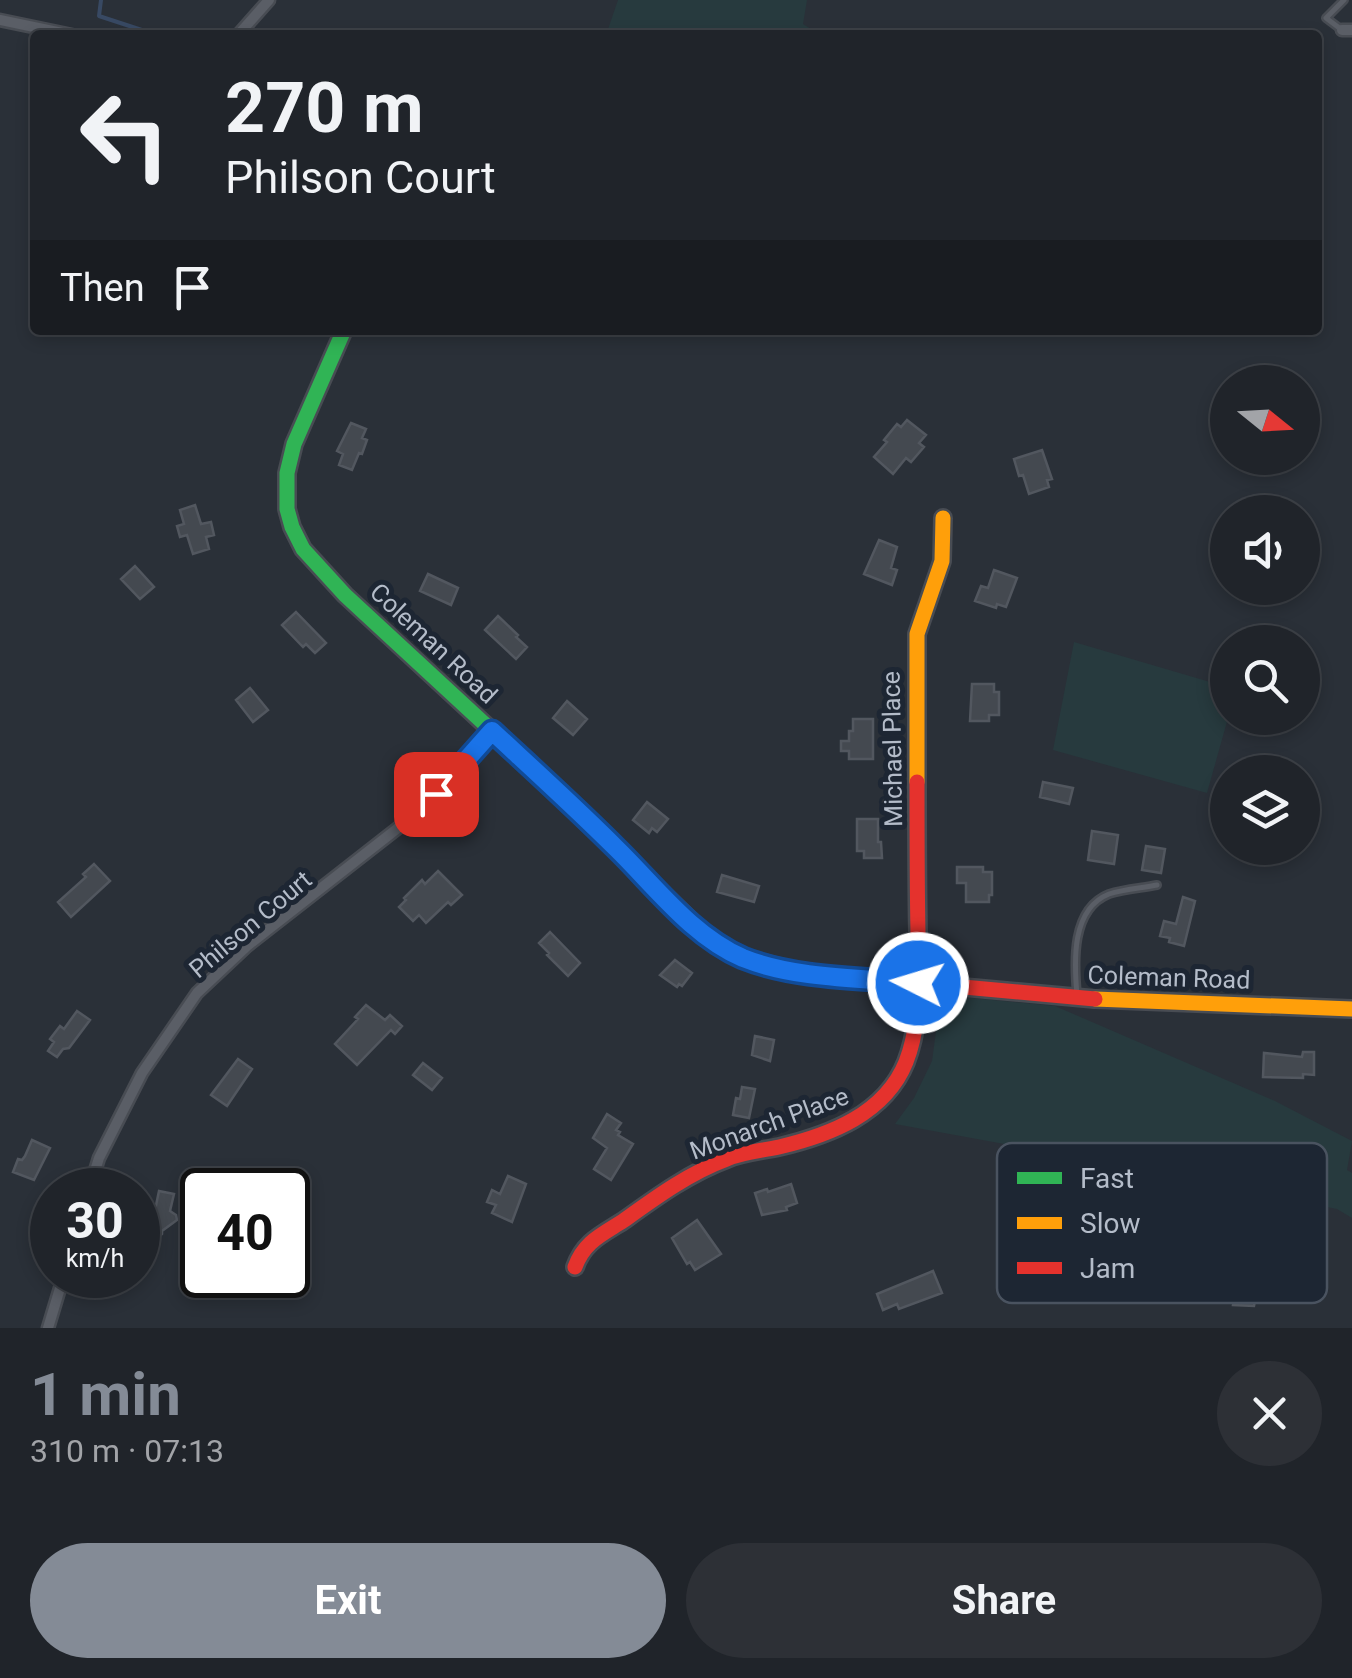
<!DOCTYPE html>
<meta charset="utf-8">
<style>
body{margin:0;font-family:Roboto,sans-serif;background:#2d3036;color:#f1f3f6;height:100vh;display:flex;flex-direction:column;font-size:38px;white-space:nowrap}
*{box-sizing:border-box;margin:0}
p{font-size:32px;color:#a2a4a8}
.icon{flex:none;width:55px;height:55px;fill:none;stroke:currentColor;stroke-width:2;stroke-linecap:round;stroke-linejoin:round}
.map{position:relative;height:1328px;overflow:hidden}
.side{display:flex;flex-direction:column;background:#20242a;flex:1}
.side>*{flex:none}
.banner{position:absolute;left:30px;top:30px;width:1292px;height:305px;border-radius:10px;box-shadow:0 5px 15px #0003,0 0 0 2px #3d4147;background:#20242a;color:#f1f3f6;overflow:hidden}
.needle{width:65px;rotate:108deg}
.tools{position:absolute;left:1210px;top:365px;display:grid;gap:20px}
.tools a{display:grid;place-items:center;width:110px;height:110px;border-radius:50%;background:#20242a;box-shadow:0 5px 15px #0003,0 0 0 2px #3d4147;font-size:50px}
.speed{position:absolute;left:30px;top:1168px;display:flex;gap:20px;font-size:50px;font-weight:700;text-align:center}
.speed>*{display:grid;place-content:center;width:130px;height:130px;border-radius:50%;background:#20242a;box-shadow:0 5px 15px #0003,0 0 0 2px #3d4147;line-height:1}
.speed small{font-size:25px;font-weight:400}
.speed .limit{border:5px solid #111;border-radius:15px;background:#fff;color:#111}
.pin{position:absolute;display:grid;place-items:center;width:85px;height:85px;color:#fff;margin:-42px;border-radius:20px;box-shadow:0 5px 15px #0006}
.me{position:absolute;width:110px;margin:-55px;rotate:275deg;stroke-linejoin:round;filter:drop-shadow(0 0 8px #0008)}
.turn{display:flex;align-items:center;gap:35px;height:210px;padding:0 30px;font-size:45px}
.turn .icon{width:130px;height:130px;stroke-width:2.5}
.turn b{display:block;font-size:70px;line-height:85px}
.then{display:flex;align-items:center;height:95px;padding:0 30px;background:#0003;gap:20px;font-size:38px}
.round{display:grid;place-items:center;flex:none;width:105px;height:105px;border-radius:52px;background:#2d3036}
.headline{display:flex;align-items:center;justify-content:space-between;height:170px;padding:0 30px}
h1{font-size:60px;font-weight:700;line-height:75px;color:#848b96}
.primary-button{display:flex;gap:20px;margin-top:auto;padding:20px 30px}
.primary-button a{flex:1;height:115px;border-radius:60px;background:#848b96;color:#fff;font-size:40px;font-weight:700;line-height:115px;text-align:center}
.primary-button a+a{background:#2d3036;color:#f1f3f6}
.map>svg:first-child{display:block}
.green{fill:#273a3e}
.lines{fill:none;stroke-linecap:round;stroke-linejoin:round}
.stream{stroke:#384963;stroke-width:4}
.building{fill:#444950;stroke:#52575f;stroke-width:2.5}
.lane-casing{stroke:#484c53;stroke-width:10}
.street-casing{stroke:#484c53;stroke-width:15}
.fast-casing{stroke:#484c53;stroke-width:20}
.slow-casing{stroke:#484c53;stroke-width:20}
.jam-casing{stroke:#484c53;stroke-width:20}
.lane{stroke:#5a5e66;stroke-width:5}
.street{stroke:#5a5e66;stroke-width:10}
.fast{stroke:#30b455;stroke-width:15}
.slow{stroke:#ff9f0a;stroke-width:15}
.jam{stroke:#e5322d;stroke-width:15}
.route-casing{stroke:#114b97;stroke-width:25}
.route{stroke:#1a73e8;stroke-width:18}
.labels{text-anchor:middle;stroke-width:10;stroke-linejoin:round;paint-order:stroke}
.street-label{font-size:25px;fill:#b4bcc9;stroke:#1d2633}
.key{fill:#1d2633;stroke:#4a5360;stroke-width:2.5}
.key-label{font-size:28px;fill:#b4bcc9}
</style>
<div class="map">
<svg width="1352" height="1328" viewBox="0 0 1352 1328">
<rect width="100%" height="100%" fill="#2a3038"/>
<path class="green" d="M618 0H807L803 24 820 35H606Z
M1074 642 1227 687 1228 718 1207 793 1053 750Z
M941 995 1055 1006 1275 1101 1352 1141 1347 1170 1352 1173V1218L1337 1209 1125 1166 895 1124 914 1098 932 1061Z"/>
<g class="lines">
<path class="stream" d="M101 0 99 16 157 35"/>
</g>
<path class="building" d="M907 420 926 435 919 443 924 447 911 462 906 458 893 474 874 457 887 442 884 440 897 424 901 427Z
M351 423 366 429 362 438 367 440 362 454 359 453 352 470 339 465 343 454 337 451Z
M1042 450 1052 479 1047 480 1049 487 1029 494 1023 475 1019 476 1014 459Z
M195 505 201 524 211 522 214 535 206 537 209 549 193 554 187 535 180 537 177 526 184 524 180 510Z
M879 540 897 547 891 568 897 570 892 585 864 574Z
M135 566 154 587 140 599 121 579Z
M994 570 1017 578 1006 607 997 604 996 608 975 601 981 586 988 588Z
M428 574 458 588 451 605 420 591Z
M296 612 326 643 315 653 306 644 303 647 301 645 282 625Z
M498 616 518 635 516 637 527 647 516 659 485 630Z
M972 684H994V692H999V715H989V721H970Z
M250 688 268 710 253 722 236 700Z
M567 701 587 719 573 735 553 718Z
M853 719H873V759H849V751H841V741H849V731H853Z
M1043 782 1073 788 1069 804 1040 797Z
M647 802 668 819 657 832 652 828 649 833 633 820Z
M857 819H878V842H881L882 858H864V851H857Z
M1092 831 1118 835 1114 864 1088 860Z
M1146 846 1165 849 1161 873 1142 870Z
M94 864 110 881 71 917 58 902 86 877 83 874Z
M957 867H983V872H992V895H989V902H966V883H957Z
M438 871 462 895 451 905 448 902 426 923 419 915 413 921 399 907 406 900 404 898 422 880 425 884Z
M722 875 759 886 754 902 717 892Z
M1183 897 1195 901 1184 946 1169 942 1170 938 1160 936 1164 921 1176 924Z
M550 932 580 963 568 976 547 955 549 953 539 943Z
M675 960 692 973 682 986 679 984 677 987 660 975Z
M366 1005 385 1020 390 1015 402 1026 395 1034 391 1030 357 1065 335 1044 358 1019 355 1017Z
M77 1011 90 1020 69 1048 63 1049 57 1057 48 1051 54 1042 50 1039 60 1026 64 1029Z
M755 1036 774 1040 770 1061 752 1055Z
M1303 1052H1314V1075L1303 1074V1078L1263 1077 1264 1053 1302 1057Z
M238 1059 252 1069 227 1106 211 1095Z
M423 1063 442 1078 432 1090 413 1075Z
M742 1087 755 1089 749 1118 733 1115 736 1098 740 1099Z
M607 1114 621 1123 616 1130 620 1132 618 1135 633 1144 611 1180 594 1169 607 1148 593 1138Z
M32 1140 50 1148 34 1180 13 1172 18 1159 22 1160 25 1156Z
M508 1176 526 1184 512 1222 492 1213 496 1205 487 1202 492 1190 500 1194Z
M791 1184 797 1203 786 1207 787 1210 762 1215 755 1193 767 1189 768 1192Z
M159 1191 174 1194 170 1211 176 1215 177 1220 162 1231V1234L152 1243 138 1231V1229L149 1213 154 1215Z
M697 1220 721 1254 695 1270 690 1262 687 1264 672 1238Z
M1238 1266 1249 1268 1247 1279 1266 1283 1263 1297 1256 1296 1254 1306 1233 1305 1234 1299 1220 1297 1216 1299 1203 1297 1208 1272 1236 1275Z
M933 1271 942 1293 899 1309 897 1304 883 1310 877 1294Z"/>
<g class="lines">
<g class="lane-casing">
<path id="lane" d="M1342 30 1326 18 1344 0
M1077 995C1074 962 1071 909 1109 894 1124 889 1142 888 1157 885"/>
</g>
<g class="street-casing">
<path id="street" d="M0 20 72 35
M1342 30H1352
M238 35 269 0
M89 1190 99 1158 142 1073 197 993 247 946 398 828 436 794 493 731
M48 1328 64 1275"/>
</g>
<g class="fast-casing">
<path id="fast" d="M344 330 294 444 287 473V509L292 527 303 549 345 595 544 779"/>
</g>
<g class="slow-casing">
<path id="slow" d="M917 782V634L942 561 943 518
M1095 999 1352 1009"/>
</g>
<g class="jam-casing">
<path id="jam" d="M544 779 710 939 743 958 800 972 1095 999
M575 1267C584 1242 601 1235 623 1221 655 1198 689 1173 727 1159 743 1152 761 1151 779 1147 830 1135 885 1114 906 1062 922 1021 918 977 918 934 917 883 917 833 917 782"/>
</g>
<use href="#lane" class="lane"/>
<use href="#street" class="street"/>
<use href="#fast" class="fast"/>
<use href="#slow" class="slow"/>
<use href="#jam" class="jam"/>
</g>
<g class="lines">
<g class="route-casing">
<path id="route" d="M436 794 492 731C534 770 576 808 616 848 655 886 692 936 743 958 795 979 863 978 918 983"/>
</g>
<use href="#route" class="route"/>
</g>
<g class="labels">
<g class="street-label">
<text transform="translate(434 643) rotate(43)" y="9">Coleman Road</text>
<text transform="translate(892 749) rotate(-91)" y="9">Michael Place</text>
<text transform="translate(250 924) rotate(-40)" y="9">Philson Court</text>
<text transform="translate(1169 977) rotate(2)" y="9">Coleman Road</text>
<text transform="translate(769 1123) rotate(-20)" y="9">Monarch Place</text>
</g>
</g>
<rect x="997" y="1143" width="330" height="160" rx="15" class="key"/>
<rect x="1017" y="1172" width="45" height="12" fill="#30b455"/>
<rect x="1017" y="1217" width="45" height="12" fill="#ff9f0a"/>
<rect x="1017" y="1262" width="45" height="12" fill="#e5322d"/>
<g class="key-label">
<text x="1080" y="1188">Fast</text>
<text x="1080" y="1233">Slow</text>
<text x="1080" y="1278">Jam</text>
</g>
</svg>
<div class="tools">
<a><svg class="needle" viewBox="-14 -14 28 28"><path d="M0-13l5 13h-10z" fill="#e53935"/><path d="M0 13l5-13h-10z" fill="#a2a4a8"/></svg></a>
<a><svg class="icon" aria-label="sound" viewBox="0 0 24 24"><path d="M4 9h4l5-4v14l-5-4H4zM17 9q2 3 0 6"/></svg></a>
<a><svg class="icon" aria-label="search" viewBox="0 0 24 24"><circle cx="10" cy="10" r="6"/><path d="M15 15l6 6"/></svg></a>
<a><svg class="icon" aria-label="layers" viewBox="0 0 24 24"><path d="M12 4l9 5-9 5-9-5zM3 14l9 5 9-5"/></svg></a>
</div>
<div class="speed"><div>30<small>km/h</small></div><div class="limit">40</div></div>
<div class="pin" style="left:436px;top:794px;background:#d93025"><svg class="icon" aria-label="arrive" viewBox="0 0 24 24"><path d="M6 21V4h12l-3 4 3 4H6"/></svg></div>
<svg class="me" style="left:918px;top:983px" viewBox="-20 -20 40 40"><circle r="17" fill="#1a73e8" stroke="#fff" stroke-width="3"/><path d="M0-11L8 9 0 5-8 9z" fill="#fff"/></svg>
<div class="banner">
<div class="turn"><svg class="icon" aria-label="left" viewBox="0 0 24 24"><path d="M17 20v-9H6M10 6l-5 5 5 5"/></svg><div><b>270 m</b>Philson Court</div></div>
<div class="then">Then<svg class="icon" aria-label="arrive" viewBox="0 0 24 24"><path d="M6 21V4h12l-3 4 3 4H6"/></svg></div>
</div>
</div>
<section class="side">
<div class="headline"><div><h1>1 min</h1><p>310 m · 07:13</p></div><a class="round"><svg class="icon" aria-label="close" viewBox="0 0 24 24"><path d="M6 6l12 12M18 6L6 18"/></svg></a></div>
<div class="primary-button"><a>Exit</a><a>Share</a></div>
</section>
